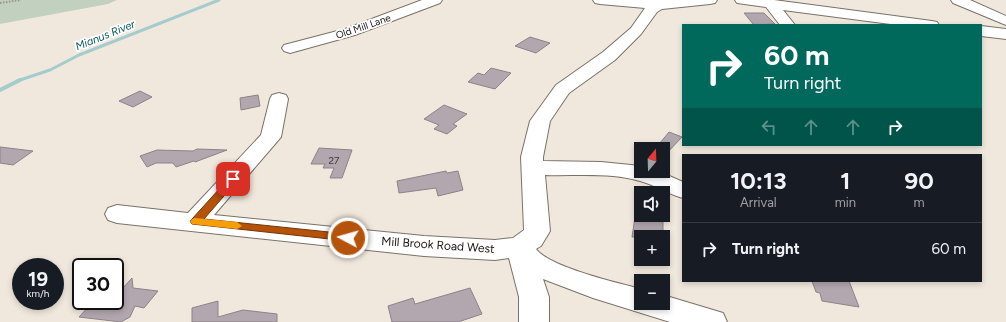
<!DOCTYPE html>
<meta charset="utf-8">
<style>
body{margin:0;font-family:Figtree,sans-serif;background:#242831;color:#f1f3f6;height:100vh;display:flex;flex-direction:column;font-size:15px;white-space:nowrap}
*{box-sizing:border-box;margin:0}
p{font-size:13px;color:#9ea1a6}
.icon{flex:none;width:22px;height:22px;fill:none;stroke:currentColor;stroke-width:2;stroke-linecap:round;stroke-linejoin:round}
.map{position:relative;flex:1;overflow:hidden}
.drawer{position:absolute;left:682px;top:154px;width:300px;height:128px;display:flex;flex-direction:column;background:#171b24;border-radius:0px;box-shadow:0 2px 6px #0003}
.drawer>*{flex:none}
.top-card{position:absolute;left:682px;top:24px;width:300px;height:122px;border-radius:0px;box-shadow:0 2px 6px #0003;background:#00695c;color:#fff;overflow:hidden}
.needle{width:26px;rotate:19deg}
.fabs{position:absolute;left:634px;top:142px;display:grid;gap:8px}
.fabs a{display:grid;place-items:center;width:36px;height:36px;border-radius:0px;background:#171b24;box-shadow:0 2px 6px #0003;font-size:20px}
.speed{position:absolute;left:12px;top:258px;display:flex;gap:8px;font-size:20px;font-weight:700;text-align:center}
.speed>*{display:grid;place-content:center;width:52px;height:52px;border-radius:50%;background:#171b24;box-shadow:0 2px 6px #0003;line-height:1}
.speed small{font-size:10px;font-weight:400}
.speed .limit{border:2px solid #111;border-radius:6px;background:#fff;color:#111}
.pin{position:absolute;display:grid;place-items:center;width:34px;height:34px;color:#fff;margin:-17px;border-radius:8px;box-shadow:0 2px 6px #0006}
.me{position:absolute;width:44px;margin:-22px;rotate:276deg;stroke-linejoin:round;filter:drop-shadow(0 0 3px #0008)}
.turn{display:flex;align-items:center;gap:14px;height:84px;padding:0 16px;font-size:18px}
.turn .icon{width:52px;height:52px;stroke-width:2.5}
.turn b{display:block;font-size:28px;line-height:34px}
.lanes{display:flex;align-items:center;height:38px;padding:0 16px;background:#0003;justify-content:center;gap:20px;direction:ltr}
.lanes .off{opacity:.35}
.eta{display:flex;justify-content:space-evenly;align-items:center;height:68px;text-align:center}
.eta b{font-size:24px;font-weight:700;line-height:28px}
ul{padding:0;list-style:none}
li{display:flex;align-items:center;gap:12px;height:52px;padding:0 16px;border-top:1px solid #363941}
li div{flex:1}
li b{display:block;font-size:15px}
li em{font-style:normal}
.map>svg:first-child{display:block}
.green{fill:#c1d0bf}
.lines{fill:none;stroke-linecap:round;stroke-linejoin:round}
.stream-far1{stroke:#a5cccc;stroke-width:3}
.stream{stroke:#a5cccc;stroke-width:4}
.building{fill:#b2a7ae;stroke:#8d8289}
.minor-casing{stroke:#797268;stroke-width:2}
.path{stroke:#9c958d;stroke-width:2;stroke-dasharray:1.5 1.5;stroke-linecap:butt}
.minor{fill:#fff;fill-rule:evenodd}
.route{fill:#b45309;stroke:#753606}
.slow{fill:#f59e0b}
.labels{text-anchor:middle;stroke-width:3.5;stroke-linejoin:round;paint-order:stroke}
.far-street-label{font-size:10px;fill:#181512;stroke:#fff}
.number-label{font-size:10px;fill:#3e3a39}
.far-water-label{font-size:11px;font-style:italic;fill:#065b5d;stroke:#fff}
.street-label{font-size:12px;fill:#181512;stroke:#fff}
</style>
<div class="map">
<svg width="1006" height="322" viewBox="0 0 1006 322">
<rect width="100%" height="100%" fill="#f1e8dd"/>
<path class="green" d="M0 0H117L108 4 0 24Z"/>
<g class="lines">
<path class="stream-far1" d="M17 81 50 70 79 55 219 0"/>
<path class="stream" d="M0 90 20 80"/>
</g>
<path class="building" d="M744 13H764L775 24 754 25Z
M530 37 550 43 536 53 515 46Z
M491 68 511 73 495 89 468 82 478 73 484 75Z
M140 91 152 97 133 107 119 101Z
M258 95 260 106 241 110 240 98Z
M444 105 467 114 453 124 457 126 447 134 434 129 439 125 424 119Z
M669 132 682 137 666 154 663 152V149H655Z
M0 147 33 151 13 165 0 163Z
M319 148 352 150 342 178H330L334 168H323L325 164H311Z
M197 149 227 150 195 162 194 161 176 167 173 163H156L147 167 140 156 157 150 193 151Z
M446 171 447 173 458 171 463 190 438 196 436 188 399 193 397 181Z
M635 217 663 222V237H632Z
M132 278 133 288 158 291 144 308 135 306 130 317 121 322 79 317 92 303 115 301V288L122 289Z
M812 281H849L859 307 822 301 820 293 816 292Z
M470 288 482 314 458 322H392L388 306 413 298 415 304Z
M218 301V317L243 310 277 314V322H192V308Z"/>
<g class="lines">
<g class="minor-casing">
<path id="minor" d="M422 0H442L440 3 355 35 290 53 284 51 282 48 284 45 345 29Z
M593 0H717L715 3 710 4 662 9 657 12 641 34 615 60 569 93 550 121 543 157V161L601 162 641 166V171H658L683 182V198C668 194 655 185 640 181 610 172 576 176 545 175L550 231 541 246 536 249C549 267 618 283 641 289V303H663V295L723 313 727 322H670L593 298 543 279 549 297V322H519V297L509 258 495 260 424 256 117 223 108 220 105 214 108 208 117 205 188 213 261 135 270 99 272 95 279 93 286 95 288 99 281 137 214 215 424 236 495 240 513 238 524 230 521 157 530 121 556 85 603 52 631 28 645 8 600 4 595 3Z
M735 0H774L932 21 937 22 939 25H898L783 10 795 25H780L766 7 737 3Z
M951 0H970L1006 16V25L953 3Z
M981 26 1006 29V39L981 36Z"/>
</g>
<path class="path" d="M0 3 21 0"/>
<use href="#minor" class="minor"/>
</g>
<path class="route" d="M233 176 237 177V181L204 219 348 234 353 238 348 241 192 224 190 221 192 219 230 177Z"/>
<path class="slow" d="M195 218 237 222 242 226 237 229 192 224 190 221 192 219Z"/>
<g class="labels">
<g class="far-street-label">
<text transform="translate(363 26) rotate(-19)" y="4">Old Mill Lane</text>
</g>
<g class="number-label">
<text x="334" y="164">27</text>
</g>
<g class="far-water-label">
<text transform="translate(105 35) rotate(-22)" y="4">Mianus River</text>
</g>
<g class="street-label">
<text transform="translate(438 245) rotate(4)" y="4">Mill Brook Road West</text>
</g>
</g>
</svg>
<div class="fabs">
<a><svg class="needle" viewBox="-14 -14 28 28"><path d="M0-13l5 13h-10z" fill="#e53935"/><path d="M0 13l5-13h-10z" fill="#9ea1a6"/></svg></a>
<a><svg class="icon" aria-label="sound" viewBox="0 0 24 24"><path d="M4 9h4l5-4v14l-5-4H4zM17 9q2 3 0 6"/></svg></a>
<a>+</a>
<a>−</a>
</div>
<div class="speed"><div>19<small>km/h</small></div><div class="limit">30</div></div>
<div class="pin" style="left:233px;top:179px;background:#d93025"><svg class="icon" aria-label="arrive" viewBox="0 0 24 24"><path d="M6 21V4h12l-3 4 3 4H6"/></svg></div>
<svg class="me" style="left:348px;top:238px" viewBox="-20 -20 40 40"><circle r="17" fill="#b45309" stroke="#fff" stroke-width="3"/><path d="M0-11L8 9 0 5-8 9z" fill="#fff"/></svg>
<div class="top-card">
<div class="turn"><svg class="icon" aria-label="right" viewBox="0 0 24 24"><path d="M7 20v-9h11M14 6l5 5-5 5"/></svg><div><b>60 m</b>Turn right</div></div>
<div class="lanes"><svg class="icon off" aria-label="left" viewBox="0 0 24 24"><path d="M17 20v-9H6M10 6l-5 5 5 5"/></svg><svg class="icon off" aria-label="ahead" viewBox="0 0 24 24"><path d="M12 20V5M6 11l6-6 6 6"/></svg><svg class="icon off" aria-label="ahead" viewBox="0 0 24 24"><path d="M12 20V5M6 11l6-6 6 6"/></svg><svg class="icon" aria-label="right" viewBox="0 0 24 24"><path d="M7 20v-9h11M14 6l5 5-5 5"/></svg></div>
</div>
<section class="drawer">
<div class="eta">
<div><b>10:13</b><p>Arrival</p></div>
<div><b>1</b><p>min</p></div>
<div><b>90</b><p>m</p></div>
</div>
<ul>
<li><svg class="icon" aria-label="right" viewBox="0 0 24 24"><path d="M7 20v-9h11M14 6l5 5-5 5"/></svg><div><b>Turn right</b></div><em>60 m</em></li>
</ul>
</section>
</div>
